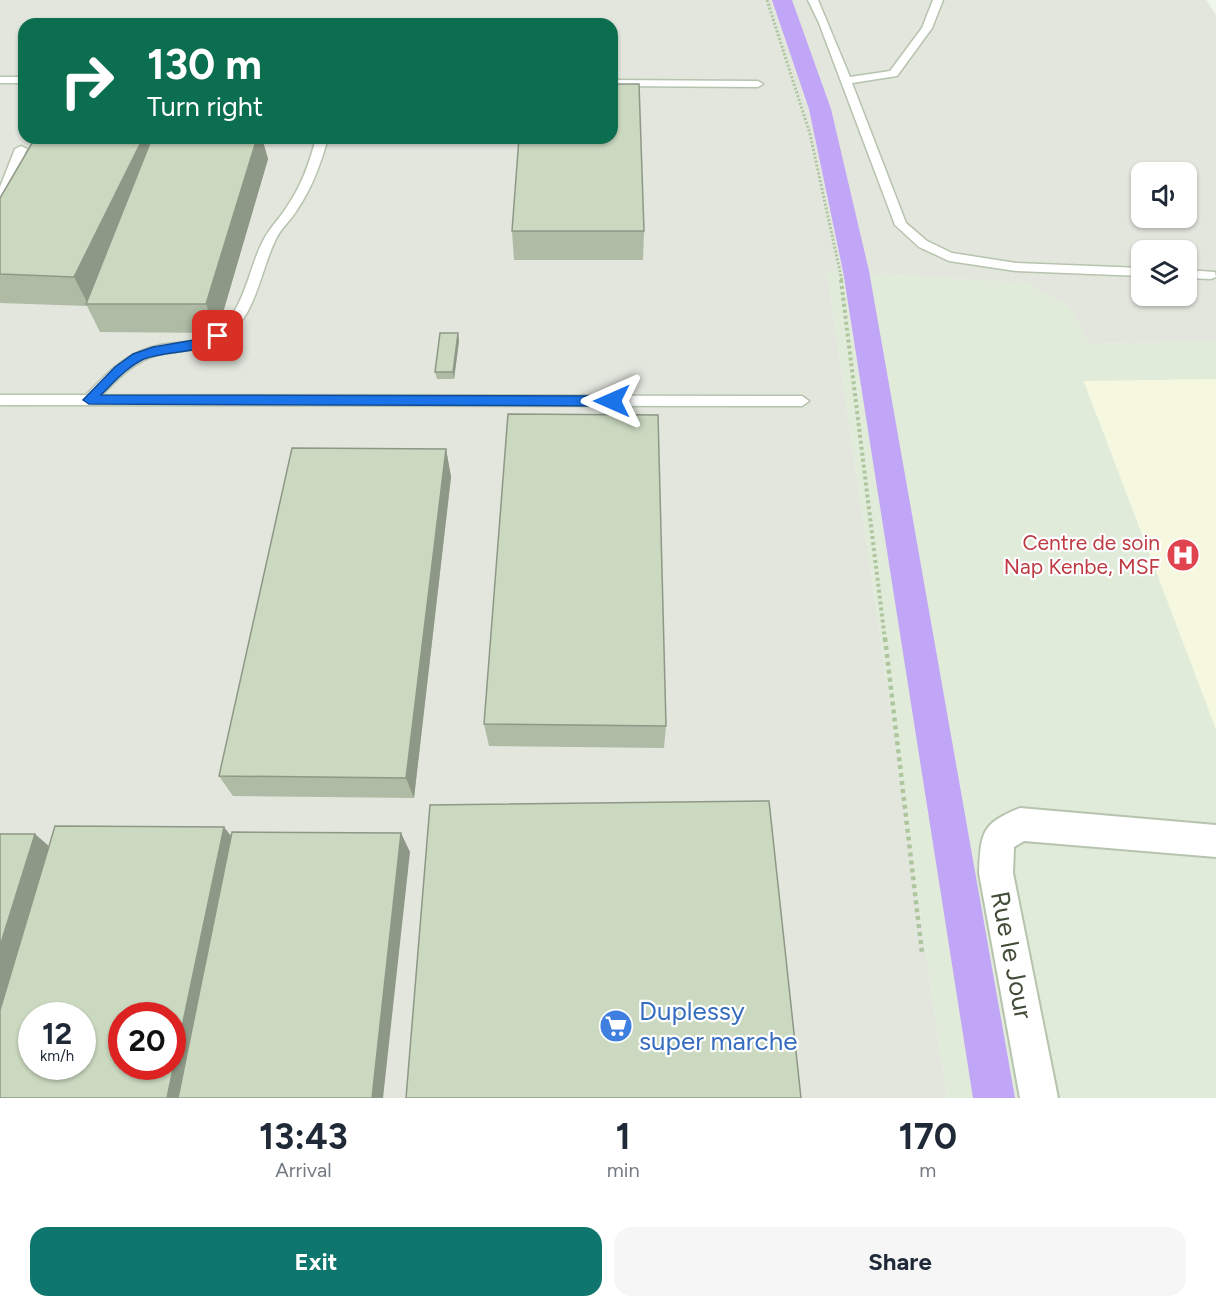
<!DOCTYPE html>
<style>
body{margin:0;font-family:Figtree,sans-serif;background:#f6f6f7;color:#1f2937;height:100vh;display:flex;flex-direction:column;font-size:22px;white-space:nowrap}
*{box-sizing:border-box;margin:0}
p{font-size:20px;color:#747a83}
.icon{flex:none;width:33px;height:33px;fill:none;stroke:currentColor;stroke-width:2;stroke-linecap:round;stroke-linejoin:round}
.map{position:relative;height:1098px;overflow:hidden}
.side{display:flex;flex-direction:column;background:#fff;flex:1}
.side>*{flex:none}
.top-card{position:absolute;left:18px;top:18px;width:600px;height:126px;border-radius:18px;box-shadow:0 2px 4px #0004;background:#0b6e4f;color:#fff;overflow:hidden}
.tools{position:absolute;left:1131px;top:162px;display:grid;gap:12px}
.tools a{display:grid;place-items:center;width:66px;height:66px;border-radius:12px;background:#fff;box-shadow:0 2px 4px #0004;font-size:30px}
.speed{position:absolute;left:18px;top:1002px;display:flex;gap:12px;font-size:30px;font-weight:700;text-align:center}
.speed>*{display:grid;place-content:center;width:78px;height:78px;border-radius:50%;background:#fff;box-shadow:0 2px 4px #0004;line-height:1}
.speed small{font-size:15px;font-weight:400}
.speed .limit{border:9px solid #d22;background:#fff;color:#111}
.pin{position:absolute;display:grid;place-items:center;width:51px;height:51px;color:#fff;margin:-26px;border-radius:12px;box-shadow:0 3px 9px #0006}
.me{position:absolute;width:66px;margin:-33px;rotate:270deg;stroke-linejoin:round;filter:drop-shadow(0 0 4px #0008)}
.turn{display:flex;align-items:center;gap:21px;height:126px;padding:0 30px;font-size:27px}
.turn .icon{width:78px;height:78px;stroke-width:2.5}
.turn b{display:block;font-size:42px;line-height:51px}
.eta{display:flex;justify-content:space-evenly;align-items:center;height:102px;text-align:center}
.eta b{font-size:36px;font-weight:700;line-height:42px}
.primary-button{display:flex;gap:12px;margin-top:auto;padding:12px 30px}
.primary-button a{flex:1;height:69px;border-radius:18px;background:#0f766e;color:#fff;font-size:24px;font-weight:700;line-height:69px;text-align:center}
.primary-button a+a{background:#f6f6f7;color:#1f2937}
.map>svg:first-child{display:block}
.residential{fill:#e0ebd9}
.industrial{fill:#e2e6dd;fill-rule:evenodd}
.medical{fill:#f5f7df}
.lines{fill:none;stroke-linecap:round;stroke-linejoin:round}
.canal{fill:#c1a5f6;fill-rule:evenodd}
.lane-casing{stroke:#b6c3ad;stroke-width:3}
.street-casing{stroke:#b6c3ad;stroke-width:4}
.path-far2{stroke:#aec69d;stroke-width:3;stroke-dasharray:2 2;stroke-linecap:butt}
.path-far1{stroke:#aec69d;stroke-width:4;stroke-dasharray:3 3;stroke-linecap:butt}
.path{stroke:#aec69d;stroke-width:4.5;stroke-dasharray:4 4;stroke-linecap:butt}
.lane{fill:#fff;fill-rule:evenodd}
.street{fill:#fff;fill-rule:evenodd}
.wall{fill:#afbba5}
.shaded-wall{fill:#8e9886}
.building{fill:#cbd9c0;stroke:#8e9886;stroke-width:1.5;fill-rule:evenodd}
.route{fill:#1a73e8;stroke:#114b97;stroke-width:1.5}
.labels{text-anchor:middle;stroke-width:4.5;stroke-linejoin:round;paint-order:stroke}
.health-label{font-size:21px;fill:#be3a42;stroke:#fff;text-anchor:end}
.near-street-label{font-size:26px;fill:#414c38;stroke:#fff}
.near-shop-label{font-size:26px;fill:#366cbe;stroke:#fff;text-anchor:start}
</style>
<div class="map">
<svg width="1216" height="1098" viewBox="0 0 1216 1098">
<rect width="100%" height="100%" fill="#eff7eb"/>
<path class="residential" d="M827 271 1027 283 1069 307 1090 344 1216 341V379L1084 382 1216 729V1098H947Z"/>
<path class="industrial" d="M0 0H1206L1216 15V341L1090 344 1069 307 1027 283 827 271 947 1098H0ZM24 24H612V138H24ZM1142 172H1186V218H1142ZM1142 250H1186V296H1142ZM32 1016H82V1066H32ZM122 1016H172V1066H122Z"/>
<path class="medical" d="M1216 379V729L1084 381Z"/>
<g class="lines">
<path class="canal" d="M772 0H792L831 109 869 271 1015 1098H973L843 271 809 109Z"/>
<g class="lane-casing">
<path id="lane" d="M808 0H818L850 77 890 71 922 28 933 0H943L932 28 897 76 852 83 906 223 927 241 952 253 1016 263 1142 268V276L1016 271 949 261 919 247 895 225 819 23Z
M0 77H24V83H0Z
M612 80 758 81 763 84 758 87 612 86Z
M316 138H328C321 163 312 188 297 210 291 220 281 228 276 239 259 273 256 322 219 341 200 352 178 350 157 355 135 361 117 379 102 395L802 396 809 401 802 406 0 405V395H86C107 373 128 351 160 345 176 342 194 343 209 336 245 317 247 270 264 239 271 226 281 217 288 205 302 185 310 161 316 138Z
M21 146 27 149 6 202 0 206V187L15 149Z
M1186 270 1215 272 1216 277 1211 279 1186 278Z"/>
</g>
<g class="street-casing">
<path id="street" d="M1020 808 1216 825V857L1024 841 1014 847 1013 873 1058 1098H1020L979 873C981 834 980 824 1020 808Z"/>
</g>
<path class="path-far2" d="M767 0 810 134 842 281"/>
<path class="path-far1" d="M841 280 885 640"/>
<path class="path" d="M885 638 922 953"/>
<use href="#lane" class="lane"/>
<use href="#street" class="street"/>
</g>
<path class="wall" d="M35 138H146L149 145 152 138H262L268 159 217 333 100 332 87 306 0 303V198Z
M512 231H644L643 260H514Z
M458 333 459 341 454 379H437L435 372Z
M446 449 451 477 414 798 233 796 219 776Z
M484 724 666 726 664 748 489 746Z"/>
<path class="shaded-wall" d="M143 138H146L156 164 88 304 74 277Z
M257 138H262L268 159 217 333 206 304Z
M458 333 459 341 454 379 453 372Z
M446 449 451 477 414 798 406 778Z
M224 827 239 846 189 1098H167Z
M401 833 410 852 383 1098H372Z
M35 834 57 853 0 1046V946Z"/>
<path class="building" d="M612 84H639L644 231H512L519 138H612Z
M35 138H143L74 277 0 274V198Z
M152 138H257L206 304H86Z
M440 333H458L453 372H435Z
M508 414 658 415 666 726 484 724Z
M292 448 446 449 406 778 219 776Z
M769 801 801 1098H406L430 805Z
M55 826 224 827 167 1098H0V1010ZM32 1016H82V1066H32ZM122 1016H172V1066H122Z
M232 832 401 833 372 1098H178Z
M0 834H35L0 946Z"/>
<path class="route" d="M218 332 224 336C209 354 166 350 144 359 127 367 114 382 101 395L612 396 618 401 612 406 89 404 83 400 115 367 133 354 153 347 200 339Z"/>
<defs>
<g id="hospital-disc" transform="scale(1.725)"><circle r="9.5" fill="#e0444e" stroke="#fff"/><path d="M-5-5h3v3.5h4V-5h3V5h-3V1.5h-4V5h-3Z" fill="#fff"/></g>
<g id="supermarket-disc" transform="scale(1.725)"><circle r="9.5" fill="#3f7fe0" stroke="#fff"/><path d="M-6-5.5h2.5l.6 2H6L4.5 2H-2.5L-4.4-4H-6ZM-1.5 3.2a1.3 1.3 0 1 0 .1 0ZM3 3.2a1.3 1.3 0 1 0 .1 0Z" fill="#fff"/></g>
</defs>
<g fill-rule="evenodd">
<use href="#hospital-disc" x="1183" y="555"/>
<use href="#supermarket-disc" x="616" y="1026"/>
</g>
<g class="labels">
<g class="health-label">
<text x="1160" y="550">Centre de soin<tspan x="1160" dy="24">Nap Kenbe, MSF</tspan></text>
</g>
<g class="near-street-label">
<text transform="translate(1012 955) rotate(79)" y="9">Rue le Jour</text>
</g>
<g class="near-shop-label">
<text x="639" y="1020">Duplessy<tspan x="639" dy="30">super marche</tspan></text>
</g>
</g>
</svg>
<div class="tools">
<a><svg class="icon" aria-label="sound" viewBox="0 0 24 24"><path d="M4 9h4l5-4v14l-5-4H4zM17 9q2 3 0 6"/></svg></a>
<a><svg class="icon" aria-label="layers" viewBox="0 0 24 24"><path d="M12 4l9 5-9 5-9-5zM3 14l9 5 9-5"/></svg></a>
</div>
<div class="speed"><div>12<small>km/h</small></div><div class="limit">20</div></div>
<div class="pin" style="left:218px;top:336px;background:#d93025"><svg class="icon" aria-label="arrive" viewBox="0 0 24 24"><path d="M6 21V4h12l-3 4 3 4H6"/></svg></div>
<svg class="me" style="left:612px;top:401px" viewBox="-20 -20 40 40"><path d="M0-17L14 15 0 8-14 15z" fill="#1a73e8" stroke="#fff" stroke-width="4"/></svg>
<div class="top-card">
<div class="turn"><svg class="icon" aria-label="right" viewBox="0 0 24 24"><path d="M7 20v-9h11M14 6l5 5-5 5"/></svg><div><b>130 m</b>Turn right</div></div>
</div>
</div>
<section class="side">
<div class="eta">
<div><b>13:43</b><p>Arrival</p></div>
<div><b>1</b><p>min</p></div>
<div><b>170</b><p>m</p></div>
</div>
<div class="primary-button"><a>Exit</a><a>Share</a></div>
</section>
